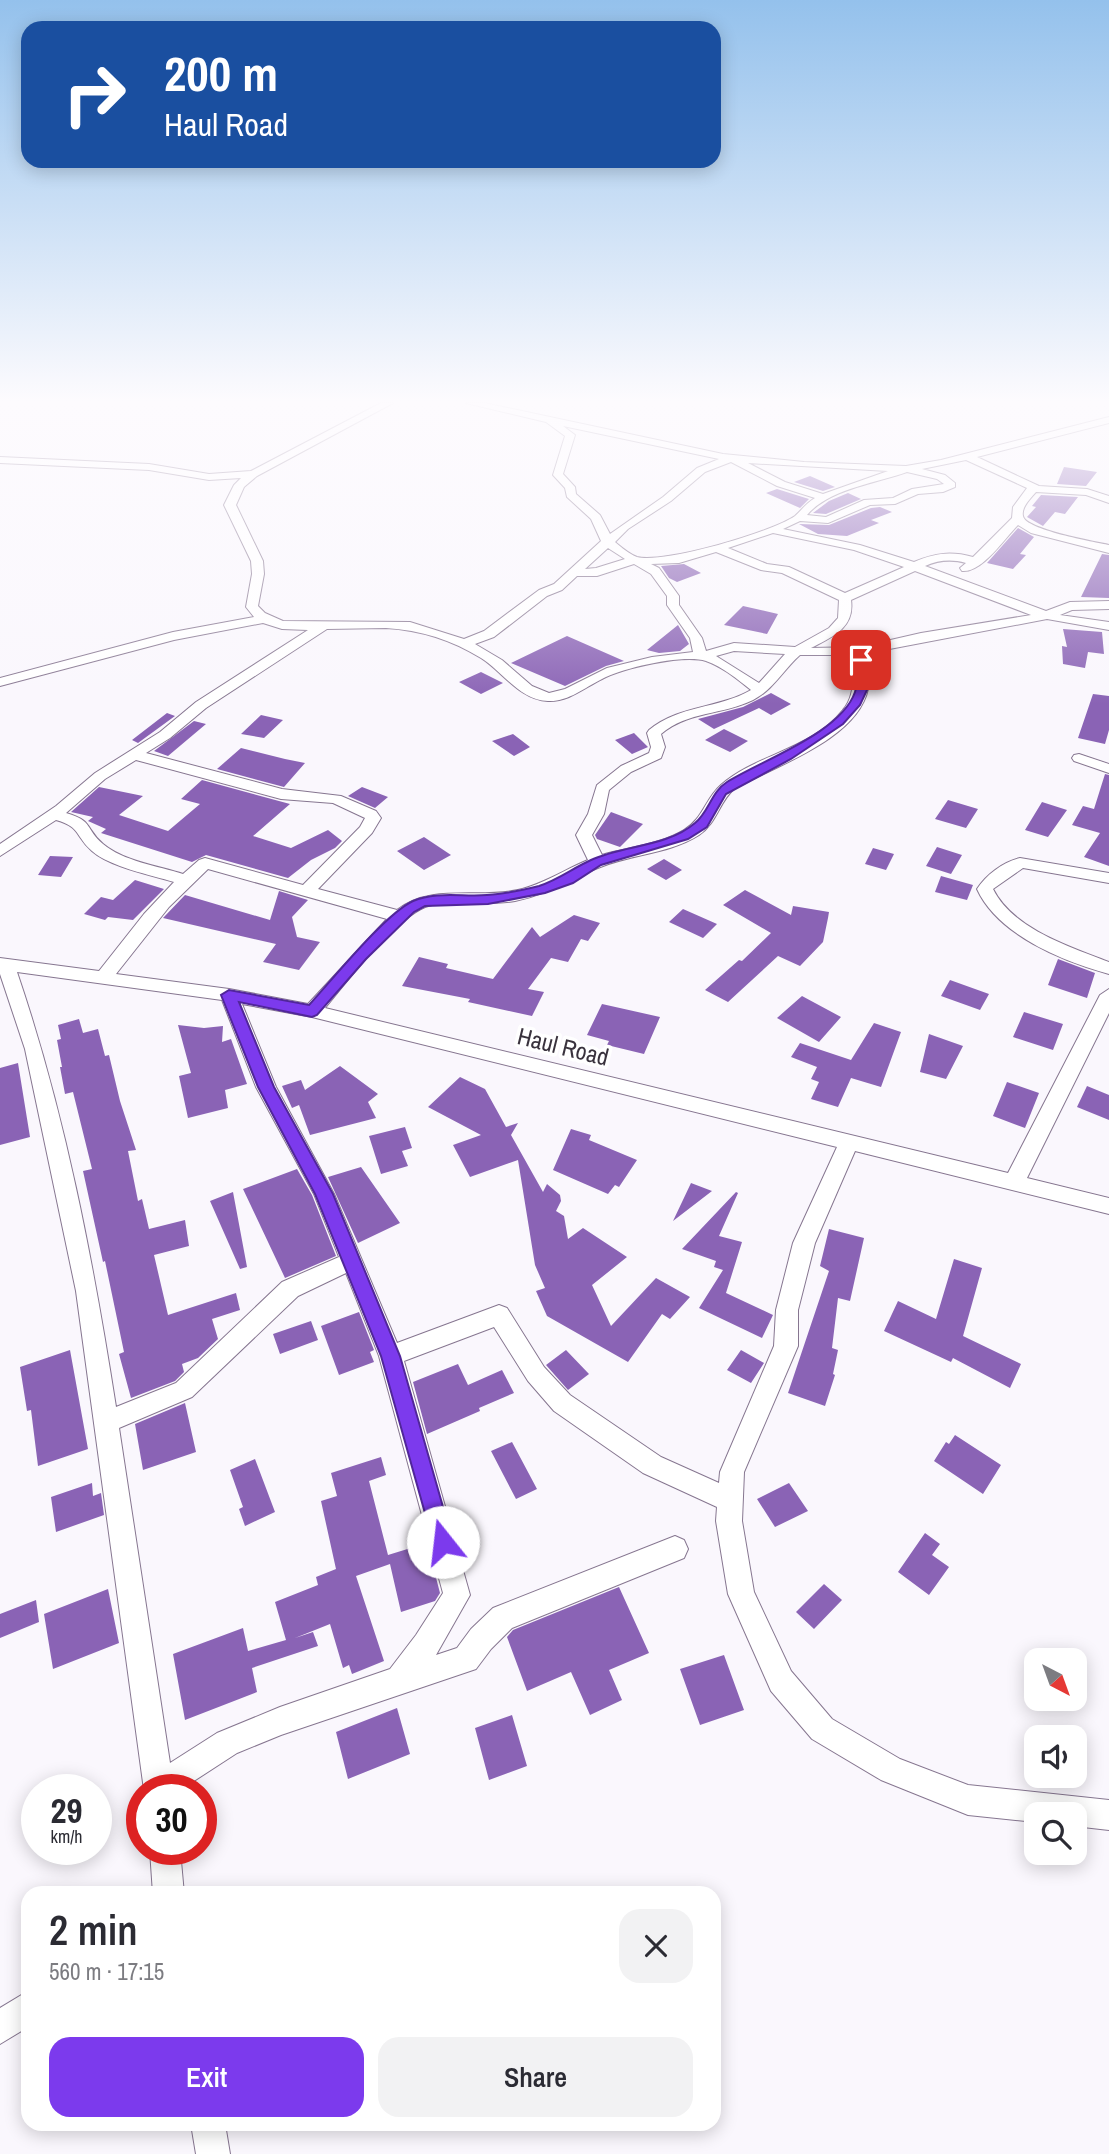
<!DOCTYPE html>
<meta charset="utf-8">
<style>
body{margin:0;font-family:"Archivo Narrow",sans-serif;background:#f2f2f3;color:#2b2b33;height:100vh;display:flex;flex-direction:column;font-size:26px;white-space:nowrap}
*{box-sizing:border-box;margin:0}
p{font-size:23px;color:#7c7c81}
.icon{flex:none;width:38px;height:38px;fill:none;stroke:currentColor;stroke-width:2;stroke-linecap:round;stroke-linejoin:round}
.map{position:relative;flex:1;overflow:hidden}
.panel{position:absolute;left:21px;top:1886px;width:700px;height:245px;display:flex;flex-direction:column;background:#fff;border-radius:21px;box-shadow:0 4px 18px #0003}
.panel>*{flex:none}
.banner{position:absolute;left:21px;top:21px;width:700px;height:147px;border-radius:21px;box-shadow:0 4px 18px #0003;background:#1a4fa0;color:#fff;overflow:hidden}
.needle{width:46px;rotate:139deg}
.buttons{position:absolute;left:1024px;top:1648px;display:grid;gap:14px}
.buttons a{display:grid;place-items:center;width:63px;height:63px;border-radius:14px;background:#fff;box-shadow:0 4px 18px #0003;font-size:35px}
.speed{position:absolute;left:21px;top:1774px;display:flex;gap:14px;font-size:35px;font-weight:700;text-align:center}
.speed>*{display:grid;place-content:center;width:91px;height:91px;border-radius:50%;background:#fff;box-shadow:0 4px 18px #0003;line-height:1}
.speed small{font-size:18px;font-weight:400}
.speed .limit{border:10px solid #d22;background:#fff;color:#111}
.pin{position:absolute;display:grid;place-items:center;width:60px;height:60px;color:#fff;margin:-30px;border-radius:14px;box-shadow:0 4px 10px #0006}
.me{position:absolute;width:77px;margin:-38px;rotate:344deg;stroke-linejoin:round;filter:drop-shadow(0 0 5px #0008)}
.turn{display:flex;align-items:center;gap:24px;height:147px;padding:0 28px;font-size:32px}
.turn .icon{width:91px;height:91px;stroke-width:2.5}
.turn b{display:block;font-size:49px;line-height:60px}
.round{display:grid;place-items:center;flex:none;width:74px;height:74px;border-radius:21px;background:#f2f2f3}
.headline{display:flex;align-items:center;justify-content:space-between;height:119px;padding:0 28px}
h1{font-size:42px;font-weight:600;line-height:52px}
.cta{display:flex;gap:14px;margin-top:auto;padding:14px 28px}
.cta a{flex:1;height:80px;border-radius:21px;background:#7c3aed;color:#fff;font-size:28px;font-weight:600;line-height:80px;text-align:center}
.cta a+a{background:#f2f2f3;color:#2b2b33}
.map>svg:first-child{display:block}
.building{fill:#8a63b5}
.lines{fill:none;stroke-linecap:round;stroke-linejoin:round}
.street-casing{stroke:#867690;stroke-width:2}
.street{fill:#fff;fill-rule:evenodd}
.route{fill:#7c3aed;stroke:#51269a;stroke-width:2}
.labels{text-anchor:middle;stroke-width:7;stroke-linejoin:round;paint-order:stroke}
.street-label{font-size:24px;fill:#39323d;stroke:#fff}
</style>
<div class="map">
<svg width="1109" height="2154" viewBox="0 0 1109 2154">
<rect width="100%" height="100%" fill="#faf7fd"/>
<path class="building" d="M1064 467 1097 472 1086 486 1057 484Z
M810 476 835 487 823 491 794 482Z
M777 489 809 499 800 508 766 493Z
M848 493 861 499 826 514 813 513 829 501Z
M1041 495 1078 497 1065 514 1055 512 1043 526 1027 517 1036 507 1032 506Z
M880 507 892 512 871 520 879 523 847 536 818 534 799 524 829 525 871 508Z
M1018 528 1034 537 1020 554 1026 555 1013 569 987 563Z
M1102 554 1109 555V598L1081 597Z
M684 564 701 573 677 582 669 578 661 566Z
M743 606 778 614 767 634 724 625Z
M678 625 689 644 680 651 659 653 647 650Z
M1063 629 1102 632 1104 654 1088 652 1085 668 1063 664 1062 646 1067 647Z
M567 636 624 661 606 666 565 686 511 663Z
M481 672 503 683 481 694 459 682Z
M771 693 791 704 771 715 759 708 714 729 698 719 743 707Z
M1093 694 1109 696V730L1105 744 1078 738Z
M167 713 175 716 138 743 132 740Z
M261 715 283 720 264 738 241 734Z
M194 721 206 724 168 756 154 751Z
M724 729 748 741 730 752 705 740Z
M634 733 648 747 632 754 615 740Z
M513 734 530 747 514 756 492 741Z
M241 748 285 759 305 763 284 787 217 769Z
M1105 774 1109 775V866L1084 857 1100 833 1072 825 1083 806 1094 809Z
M202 780 290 804 253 836 291 848 328 830 342 841 335 848 311 860 288 878 206 855 192 862 101 833 106 829 88 821 93 817 71 812 99 787 143 796 119 815 168 831 200 804 181 799Z
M362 787 388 797 375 808 348 796Z
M948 800 978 809 966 828 935 819Z
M1042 802 1067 810 1048 837 1025 830Z
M611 812 643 824 620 847 597 839 595 835Z
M424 837 451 855 424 870 397 851Z
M937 847 962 855 951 874 926 866Z
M873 848 894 854 886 870 865 864Z
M50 856 73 857 61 877 38 875Z
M664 859 682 870 666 880 647 869Z
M941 876 973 885 967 900 935 892Z
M135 880 164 889 133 920 108 917 105 920 84 914 101 897 113 900Z
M745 890 791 915 793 906 829 912 828 918 823 942 800 966 778 956 728 1002 705 990 739 960 742 961 771 933 723 905Z
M279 891 308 900 292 917 297 937 320 942 299 970 263 962 276 944 163 918 185 895 270 920Z
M683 909 717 924 703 938 669 922Z
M574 915 600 923 588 941 581 939 568 962 551 958 528 989 544 992 532 1016 468 1002 470 999 402 986 419 957 448 964 446 968 493 979 532 927 540 937Z
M1058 959 1095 973 1087 998 1048 985Z
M950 980 989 994 980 1010 941 996Z
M802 996 841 1017 819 1042 777 1018Z
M602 1004 660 1017 644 1054 607 1045 609 1041 587 1035Z
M1024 1012 1063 1024 1053 1050 1013 1037Z
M79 1019 83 1033 98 1029 105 1056 109 1055 120 1101 136 1150 128 1151 138 1201 142 1199 149 1229 185 1220 189 1246 154 1255 168 1315 236 1293 240 1310 212 1319 218 1339 198 1358 182 1364 184 1372 175 1381 131 1398 119 1354 124 1352 105 1261 103 1262 83 1171 92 1169 73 1092 65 1094 60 1067H62L57 1040 61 1039 58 1025Z
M874 1023 901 1032 881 1087 851 1078 838 1107 811 1099 819 1082 811 1079 817 1067 791 1057 800 1043 851 1060Z
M178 1025 204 1028 223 1026 222 1042 231 1039 247 1084 225 1090 228 1108 188 1118 179 1076 191 1073Z
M929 1034 963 1046 946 1079 920 1072Z
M18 1063 30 1137 0 1145V1068Z
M340 1066 378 1094 368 1102 376 1118 310 1135 299 1105 292 1108 282 1086 301 1080 305 1090Z
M460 1077 485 1089 506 1127 518 1123 511 1135 543 1192 547 1184 560 1195 561 1201 556 1211 564 1216 568 1239 583 1228 627 1257 592 1285 611 1326 656 1278 690 1297 670 1319 662 1314 628 1362 547 1316 536 1291 545 1288 535 1265 518 1160 470 1177 453 1145 481 1135 428 1107Z
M1007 1082 1039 1093 1025 1128 993 1116Z
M1087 1086 1109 1095V1120L1077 1107Z
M405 1127 412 1148 402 1151 408 1166 381 1174 369 1136Z
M571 1129 591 1135 589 1140 637 1160 619 1187 615 1185 608 1194 553 1170Z
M361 1167 400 1223 358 1243 328 1177Z
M297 1169 312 1195 336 1256 285 1278 243 1189Z
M691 1183 712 1191 673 1221Z
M233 1192 247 1267 240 1269 210 1201Z
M736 1192 738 1193 719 1236 742 1242 726 1293 773 1315 762 1338 699 1308 723 1270 714 1267 716 1261 682 1249Z
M829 1229 864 1238 850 1301 838 1298 832 1348 838 1350 833 1374 835 1375 825 1406 788 1393 829 1271 820 1266Z
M954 1259 982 1268 963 1336 1021 1364 1010 1388 953 1358 951 1362 884 1331 898 1301 936 1319Z
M359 1312 374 1350 370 1352 374 1362 339 1375 321 1326Z
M311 1321 318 1340 280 1354 273 1334Z
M70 1350 88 1449 38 1466 31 1410 27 1411 20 1367Z
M566 1350 589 1374 568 1390 546 1365Z
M741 1350 764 1363 751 1383 727 1370Z
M458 1364 468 1385 502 1370 514 1393 479 1408 480 1411 427 1434 413 1382Z
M185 1403 196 1452 143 1470 135 1424Z
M955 1435 1001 1465 983 1494 934 1461 946 1442 949 1444Z
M512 1442 537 1489 516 1499 491 1451Z
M381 1457 386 1475 369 1481 388 1555 427 1543 440 1593 435 1601 401 1612 390 1564 356 1576 384 1661 352 1674 349 1665 343 1668 330 1624 295 1638 313 1632 318 1646 252 1668 257 1692 185 1720 173 1654 243 1628 248 1651 286 1640 275 1602 318 1585 316 1577 336 1569 321 1501 337 1496 331 1473Z
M255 1459 275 1512 245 1526 239 1509 243 1507 230 1470Z
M92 1483 93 1496 101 1493 104 1515 56 1532 51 1497Z
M789 1483 808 1511 775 1527 757 1499Z
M925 1533 940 1544 932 1555 949 1567 929 1595 898 1572Z
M824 1584 842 1600 814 1629 796 1612Z
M619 1587 649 1653 609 1670 622 1700 590 1715 571 1672 527 1691 507 1637 513 1630Z
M108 1589 119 1643 53 1669 44 1614Z
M36 1600 39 1622 0 1638V1614Z
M724 1655 744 1710 700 1725 680 1669Z
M397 1708 410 1754 348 1779 336 1732Z
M512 1715 527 1766 489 1780 475 1728Z"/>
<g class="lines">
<g class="street-casing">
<path id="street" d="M381 403H393L257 476 244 487 236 505 263 561 264 574 258 606 265 613 283 621 410 622 464 639 484 631 539 590 554 584 601 541 591 519 567 497 565 488 553 475 565 436 546 422 466 403H484L723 454 804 462 906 466 941 460 1109 417V423L977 457 1039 486 1087 489 1109 496V503L1086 495 1036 492C1031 498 1021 507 1023 516 1025 530 1095 542 1109 545V553L1031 533 1018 525C1004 539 982 573 962 571L960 568 966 563C951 559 939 560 925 566L1046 611 1070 602 1109 601V609L1072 610 1060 615 1109 622V630L1047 619 879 651 868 661C867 670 869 680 868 689 857 740 774 766 734 789 719 802 717 823 699 835 671 853 634 854 603 866 572 877 551 894 515 901 489 906 445 899 425 907 394 920 348 980 325 1008L1008 1173 1100 995 1109 989V1013L1027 1178 1109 1198V1214L855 1151 815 1243 798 1310V1346L744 1472 742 1521 754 1592 791 1671 832 1719 900 1759 968 1785 1109 1800V1830L1074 1826V1815H1036V1822L968 1815 881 1780 812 1739 771 1691 728 1594 716 1521 717 1507 643 1473 554 1411 528 1381 494 1327 404 1361 470 1595 436 1655 457 1648 471 1629 493 1608 675 1536 684 1540 688 1549 684 1558 512 1628 491 1649 476 1669 281 1735 237 1753 180 1790H144L76 1291 25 1049 0 974V958L99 971 144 914 174 882C151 875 110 867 92 851 75 836 81 827 56 820L0 856V844L56 806 95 773 160 732 196 702 308 630 282 629 263 623 174 640 0 686V678L173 632 254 617 246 607 252 574 251 561 224 505 234 485 241 478 209 480 149 470 0 463V457L149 464 209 474 251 471ZM563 426 719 459 697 468 663 497 610 534 600 515 576 494 575 487 563 474 575 435ZM966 460 1027 488 1013 507 1012 518 973 557C951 551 935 553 914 562L860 545 783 529 800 521 828 523 870 505 895 504 918 494 943 492 955 487V483L945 475 922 469ZM731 462 777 486 815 498C806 503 802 510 795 516 772 532 664 564 637 557 629 554 621 547 615 542L628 529 671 501 705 472ZM748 463 888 471 823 494 785 482ZM907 472 937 479 944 484 912 489 893 498 864 500 826 517 807 515C829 489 876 483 907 472ZM773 533 854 550 904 567 845 593 789 567 767 564 728 548ZM608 548 625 559 596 568 585 569ZM716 552 761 570 782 573 839 600 838 618 829 628 795 647 734 643 706 651 702 638 679 605V596L659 568 651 564 679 563ZM634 564 651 574 667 596V605L690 638 693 652 652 657 607 668 565 689 549 693 532 686 502 660 475 644 494 637 547 596 562 590 577 576H597ZM915 571 1031 615 921 633 860 647 811 648C832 637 855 628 851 600ZM386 628C421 630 452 640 481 658 503 672 520 700 548 701 568 702 584 688 602 679 623 668 683 654 706 661 723 667 737 679 751 690 718 709 679 705 649 730L647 733 651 747 649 753 621 766 597 785 588 814 576 835 588 860C564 870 544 884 518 890 478 899 431 883 397 910L318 889 372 833 381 818 376 811 341 796 282 789 146 753 170 738 206 708 327 629ZM734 651 785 654 759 683 716 656ZM800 655H859C849 666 859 691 843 710 811 750 756 754 721 785 705 799 703 819 684 830 659 845 629 847 602 855L592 835 604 814 609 790 631 772 661 758 665 747 661 734C688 711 723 715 753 700 773 690 784 669 800 655ZM136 760 281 799 333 803 365 818 360 827 303 885 205 858 199 860 183 874C158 866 123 861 103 844 85 829 94 821 66 813L105 779ZM208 869 387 919 308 1004 229 989 116 974 169 907ZM17 972 222 1000 256 1087 314 1194 339 1257 282 1282 176 1383 116 1407C93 1260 65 1113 17 972ZM242 1004 312 1017 837 1147 793 1243 776 1310 774 1346 720 1472 719 1483 661 1457 570 1395 544 1367 507 1308 499 1305 397 1343 334 1194 276 1087ZM346 1273 379 1356 443 1593 416 1635 390 1669 280 1707 217 1733 170 1763 119 1428 192 1397 298 1296Z
M1079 754 1109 764V773L1074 761 1072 758 1074 755Z
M1020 858 1109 873V883L1023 868 993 889C1013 929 1070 947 1109 962V974C1062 961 998 935 977 889 986 875 1003 862 1020 858Z
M150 1850H180L184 1894H153Z
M28 1991V2027L0 2044V2008Z
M191 2124H225L230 2154H196Z"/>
</g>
<use href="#street" class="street"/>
</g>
<linearGradient id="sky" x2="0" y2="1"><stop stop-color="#94c1ec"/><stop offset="0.57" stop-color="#fdfbfe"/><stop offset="1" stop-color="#fdfbfe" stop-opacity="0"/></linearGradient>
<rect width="1109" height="704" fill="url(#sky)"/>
<path class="route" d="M861 657 867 660V690L860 705 843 724 791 759 726 794 707 827 688 839 601 865 573 883 545 893 488 904 425 906 414 912 366 959 317 1015 312 1017 239 1002 274 1087 333 1194 400 1356 453 1542 450 1549 443 1552 435 1549 381 1356 315 1194 258 1087 221 995 229 990 309 1005C332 980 385 914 413 901 436 891 463 897 487 895 503 894 523 890 539 886 558 880 573 868 591 860 624 845 667 847 695 823 709 812 711 792 727 782 762 760 841 733 855 692 858 683 856 670 856 660Z"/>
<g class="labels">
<g class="street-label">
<text transform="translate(563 1047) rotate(14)" y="8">Haul Road</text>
</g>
</g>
</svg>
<div class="buttons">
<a><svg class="needle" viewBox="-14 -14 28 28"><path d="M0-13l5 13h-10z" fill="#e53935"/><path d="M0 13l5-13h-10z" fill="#7c7c81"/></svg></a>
<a><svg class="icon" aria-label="sound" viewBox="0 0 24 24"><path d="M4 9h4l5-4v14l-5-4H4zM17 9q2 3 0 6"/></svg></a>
<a><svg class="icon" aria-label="search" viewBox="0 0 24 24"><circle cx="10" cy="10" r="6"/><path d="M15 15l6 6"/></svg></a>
</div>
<div class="speed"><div>29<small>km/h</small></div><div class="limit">30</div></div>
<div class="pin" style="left:861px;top:660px;background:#d93025"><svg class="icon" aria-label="arrive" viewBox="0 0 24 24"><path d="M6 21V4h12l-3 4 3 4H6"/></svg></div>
<svg class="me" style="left:443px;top:1542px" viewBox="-20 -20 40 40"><circle r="19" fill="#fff"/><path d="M0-13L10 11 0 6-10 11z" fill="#7c3aed"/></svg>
<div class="banner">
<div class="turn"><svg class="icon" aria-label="right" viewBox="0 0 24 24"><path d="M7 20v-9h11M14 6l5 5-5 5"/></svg><div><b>200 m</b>Haul Road</div></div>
</div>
<section class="panel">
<div class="headline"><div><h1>2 min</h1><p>560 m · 17:15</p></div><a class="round"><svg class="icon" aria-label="close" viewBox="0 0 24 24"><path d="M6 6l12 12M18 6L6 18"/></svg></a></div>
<div class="cta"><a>Exit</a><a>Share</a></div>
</section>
</div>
